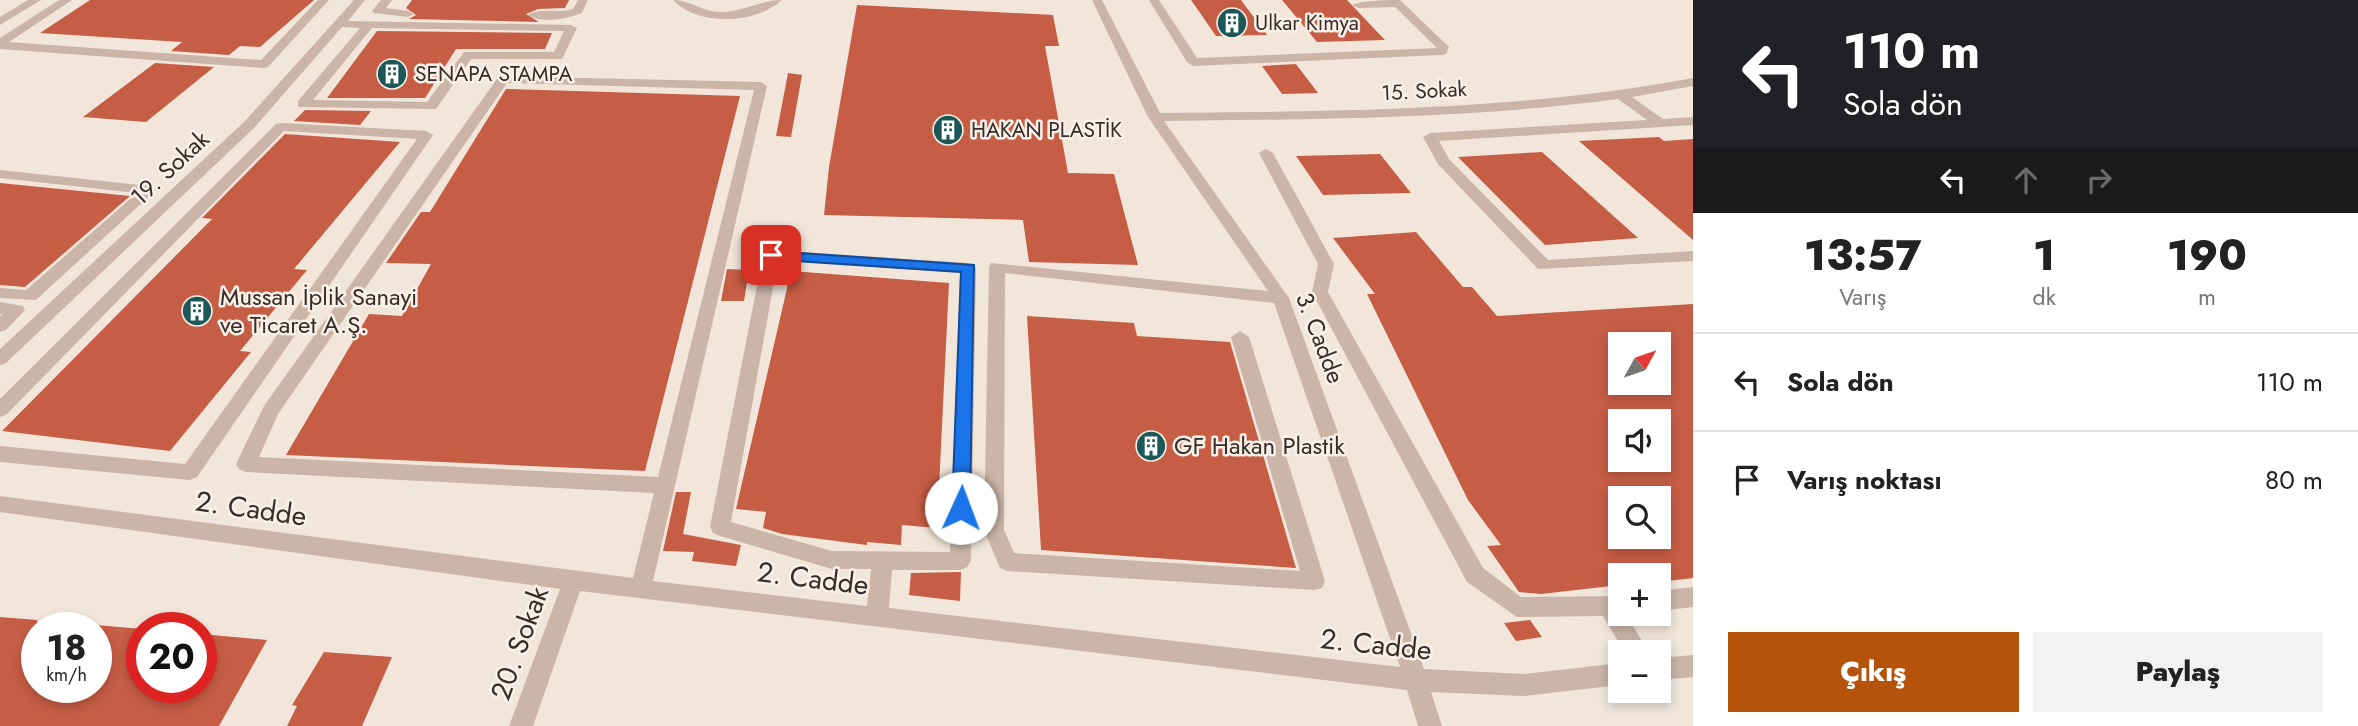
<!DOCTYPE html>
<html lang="tr">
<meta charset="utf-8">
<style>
body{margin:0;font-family:Jost,sans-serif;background:#f2f2f2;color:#222;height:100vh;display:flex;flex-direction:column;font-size:26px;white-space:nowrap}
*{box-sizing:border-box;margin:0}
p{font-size:23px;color:#767676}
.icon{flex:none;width:38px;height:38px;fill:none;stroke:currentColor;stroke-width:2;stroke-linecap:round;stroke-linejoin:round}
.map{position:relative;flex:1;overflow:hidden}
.side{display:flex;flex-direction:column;background:#fff;width:665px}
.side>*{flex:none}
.top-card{background:#202124;color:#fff;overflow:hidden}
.needle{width:46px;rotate:50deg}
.fabs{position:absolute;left:1608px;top:332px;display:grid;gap:14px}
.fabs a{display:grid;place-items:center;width:63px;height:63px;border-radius:0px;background:#fff;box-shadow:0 4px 10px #0003;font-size:35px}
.speed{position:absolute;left:21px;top:612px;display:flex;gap:14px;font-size:35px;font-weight:700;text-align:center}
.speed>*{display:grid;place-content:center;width:91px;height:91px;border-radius:50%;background:#fff;box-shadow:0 4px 10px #0003;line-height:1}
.speed small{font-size:18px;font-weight:400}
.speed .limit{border:10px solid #d22;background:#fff;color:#111}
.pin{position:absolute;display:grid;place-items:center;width:60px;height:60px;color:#fff;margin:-30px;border-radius:14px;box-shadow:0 4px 10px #0006}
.me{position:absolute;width:77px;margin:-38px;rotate:2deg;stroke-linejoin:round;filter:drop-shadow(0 0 5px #0008)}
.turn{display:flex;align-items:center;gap:24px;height:147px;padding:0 35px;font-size:32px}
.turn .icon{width:91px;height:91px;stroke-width:2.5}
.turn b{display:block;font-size:49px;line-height:60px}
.lanes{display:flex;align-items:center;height:66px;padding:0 35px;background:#0003;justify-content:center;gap:35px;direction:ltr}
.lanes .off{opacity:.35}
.eta{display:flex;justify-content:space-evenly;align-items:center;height:119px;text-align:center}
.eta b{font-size:42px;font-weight:800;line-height:49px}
.cta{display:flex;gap:14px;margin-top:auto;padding:14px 35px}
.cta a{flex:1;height:80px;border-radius:0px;background:#b45309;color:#fff;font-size:28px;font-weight:800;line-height:80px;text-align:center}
.cta a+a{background:#f2f2f2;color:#222}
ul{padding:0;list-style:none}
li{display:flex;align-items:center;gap:21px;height:98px;padding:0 35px;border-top:2px solid #e0e0e0}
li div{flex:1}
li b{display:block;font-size:26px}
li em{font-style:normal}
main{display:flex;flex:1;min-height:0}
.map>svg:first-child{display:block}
.building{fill:#c65d45;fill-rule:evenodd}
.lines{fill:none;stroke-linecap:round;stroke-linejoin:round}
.minor{fill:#cab5a7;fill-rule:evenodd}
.route{fill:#1a73e8;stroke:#114b97;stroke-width:2}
.labels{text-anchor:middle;stroke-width:5;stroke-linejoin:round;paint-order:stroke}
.far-poi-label{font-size:21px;fill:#362c28;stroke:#faf0e8;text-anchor:start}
.far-street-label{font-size:21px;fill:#362c28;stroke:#faf0e8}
.street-label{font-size:24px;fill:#362c28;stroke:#faf0e8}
.poi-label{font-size:24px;fill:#362c28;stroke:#faf0e8;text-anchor:start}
.near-street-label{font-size:28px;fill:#362c28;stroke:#faf0e8}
</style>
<main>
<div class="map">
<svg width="1693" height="726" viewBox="0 0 1693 726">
<rect width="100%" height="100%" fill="#f2e6db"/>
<path class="building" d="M90 0H314L260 47 240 46 229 55 171 51 182 42 40 33Z
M412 0H569L565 8 538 9 526 14 539 22 409 19 416 15 406 8Z
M1191 0H1241L1267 35 1216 36Z
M1282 0H1347L1385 40 1317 42Z
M857 5 1053 15 1059 46H1045L1068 173 1114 174 1138 265 1029 262 1023 220 824 215 829 167Z
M377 31 552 33 545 49H456L425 98H327Z
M155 63 214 67 146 122 83 117Z
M1296 64 1318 93 1282 94 1262 66Z
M788 73 802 75 791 137 776 136Z
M506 89 740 96 645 471 286 455 369 314 402 316 431 264 386 263 421 212H430Z
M305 110 371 111 360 125 294 121Z
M285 134 400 142 294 269 307 270 240 351 251 352 170 451 2 431 212 219 202 218Z
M1659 137 1664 141 1693 139V240L1579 141Z
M1542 152 1638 238 1545 245 1458 157Z
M1380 154 1411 193 1323 195 1296 156Z
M0 183 130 196 25 287 0 285Z
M1416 232 1463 287H1472L1497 316 1693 304V578L1659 582V576H1620V585L1541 594 1519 592 1487 546 1501 545 1468 500 1367 294H1375L1333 238ZM1620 345H1659V383H1620ZM1620 422H1659V460H1620ZM1620 499H1659V537H1620Z
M727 269 749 270 744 301H721Z
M791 271 949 283 937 528 902 525 901 545 867 542V545L782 534 763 528 766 512 736 509Z
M1027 316 1134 323 1137 336 1230 342 1296 568 1041 550Z
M676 492H691L683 534 741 545 736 566 692 561 694 552 663 551Z
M961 572 960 601 909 595 911 573Z
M0 617 37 620V688H96V625L142 629V688H201V634L267 640 219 726H0Z
M1530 620 1542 637 1516 641 1504 623Z
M324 652 392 657 362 726H287L297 706 292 705Z"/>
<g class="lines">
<path class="minor" d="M28 0H41L0 25V17Z
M59 0H72L9 42 261 60 318 0H329L268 67 264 68 0 49V38Z
M354 0H365L348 21 571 25 577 28 562 59H471L436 109 298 107V101L360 28 342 27 254 128 6 363 0 365V349L244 122ZM372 28 564 31 554 52H464L427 102 313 100Z
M381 0H392L386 8 408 11 414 14 408 17 374 13 372 11Z
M578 0H588L582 13C567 19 542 24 528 15 541 7 559 14 573 9Z
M673 0C690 0 703 12 721 12 743 12 761 0 782 0 756 24 698 27 673 0Z
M1092 0H1102L1160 113C1339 111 1516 111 1693 78V86L1632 97 1663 119 1693 117V125L1439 141 1449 159 1548 260 1693 251V261L1538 269 1438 164 1423 137 1430 133 1647 120 1618 99C1467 119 1316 119 1164 121L1289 298 1424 669 1524 674 1620 663V685L1524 696 1431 692 1442 726H1418L1407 690 580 591 533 726H509L560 589 0 512V496L633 578 654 493 246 472 239 469 236 464 264 406 499 76 761 82 767 86 653 581 867 606 871 569H832L720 536 713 533 710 527 763 255 771 250 968 263 976 268 971 561 967 567 960 570H892L889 608 1400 667 1274 303 1005 273 1004 530 1014 553 1300 571 1231 337 1240 331 1249 337 1325 581 1322 588 1314 590 1007 571 1000 568 984 530 989 267 991 263 1268 291 1148 117ZM507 83 754 90 658 477 259 457 278 414ZM778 260 960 273 950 552 832 551 731 522Z
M1149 0H1159L1197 58 1437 48 1395 7 1358 8 1352 5C1364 0 1388 0 1400 0L1449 47 1446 54 1442 55 1193 66 1187 62Z
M281 123 426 131 433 135 197 477 190 480 0 462V446L185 464 417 139 284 131 6 415 0 417V399L276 124Z
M1266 149 1273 153 1334 264 1328 292 1483 568 1521 597 1620 596V614H1626L1649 653H1625L1603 616 1517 617 1467 582 1312 292 1318 264 1259 153Z
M0 170 149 186 156 190 36 300 0 298V288L26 290 137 193 0 178Z
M0 302 23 306 25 310 6 330 0 332V316L3 314H0Z
M1693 587V607L1659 611V591Z
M1693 655V677L1659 680V658Z"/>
</g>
<path class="route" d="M771 251 974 265 970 508 968 513 961 516 952 508 961 272 766 259V252Z"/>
<defs>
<g id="building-disc" transform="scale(1.575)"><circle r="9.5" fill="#1d5858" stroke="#faf0e8"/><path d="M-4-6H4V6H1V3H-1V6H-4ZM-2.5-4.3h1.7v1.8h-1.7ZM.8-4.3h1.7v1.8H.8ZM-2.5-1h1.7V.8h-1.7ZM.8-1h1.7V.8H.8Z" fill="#fff"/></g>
</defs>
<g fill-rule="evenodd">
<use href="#building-disc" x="1232" y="23"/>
<use href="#building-disc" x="392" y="74"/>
<use href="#building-disc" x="948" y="130"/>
<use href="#building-disc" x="197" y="311"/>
<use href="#building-disc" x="1151" y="446"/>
</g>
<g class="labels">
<g class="far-poi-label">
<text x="1255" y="30">Ulkar Kimya</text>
<text x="415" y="81">SENAPA STAMPA</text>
<text x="971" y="137">HAKAN PLASTİK</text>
</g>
<g class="far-street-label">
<text transform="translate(1424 91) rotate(-3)" y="7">15. Sokak</text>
</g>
<g class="street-label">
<text transform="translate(170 168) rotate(-43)" y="8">19. Sokak</text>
<text transform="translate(1320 338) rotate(69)" y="8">3. Cadde</text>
</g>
<g class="poi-label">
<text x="220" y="305">Mussan İplik Sanayi<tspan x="220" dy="28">ve Ticaret A.Ş.</tspan></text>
<text x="1174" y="454">GF Hakan Plastik</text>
</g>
<g class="near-street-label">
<text transform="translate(251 508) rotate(8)" y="10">2. Cadde</text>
<text transform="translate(813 578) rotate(7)" y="10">2. Cadde</text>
<text transform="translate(519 643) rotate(-70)" y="10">20. Sokak</text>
<text transform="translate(1376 644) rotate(6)" y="10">2. Cadde</text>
</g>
</g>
</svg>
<div class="fabs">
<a><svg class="needle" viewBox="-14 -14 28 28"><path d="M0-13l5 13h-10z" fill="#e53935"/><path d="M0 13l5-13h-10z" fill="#767676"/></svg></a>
<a><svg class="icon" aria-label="sound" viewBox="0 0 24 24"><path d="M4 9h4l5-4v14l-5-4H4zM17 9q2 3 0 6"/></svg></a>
<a><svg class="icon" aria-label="search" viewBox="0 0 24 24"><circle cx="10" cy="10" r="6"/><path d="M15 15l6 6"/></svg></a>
<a>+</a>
<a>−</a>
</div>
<div class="speed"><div>18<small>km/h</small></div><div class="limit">20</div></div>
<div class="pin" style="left:771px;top:255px;background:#d93025"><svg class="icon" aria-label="arrive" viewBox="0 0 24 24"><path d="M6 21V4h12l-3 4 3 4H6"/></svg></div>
<svg class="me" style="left:961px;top:508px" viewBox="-20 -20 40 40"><circle r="19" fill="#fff"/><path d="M0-13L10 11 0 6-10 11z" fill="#1a73e8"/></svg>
</div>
<section class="side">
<div class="top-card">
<div class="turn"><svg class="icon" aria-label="left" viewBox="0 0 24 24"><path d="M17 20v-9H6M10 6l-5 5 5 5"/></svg><div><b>110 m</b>Sola dön</div></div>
<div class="lanes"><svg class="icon" aria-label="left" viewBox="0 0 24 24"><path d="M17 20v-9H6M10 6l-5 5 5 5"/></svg><svg class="icon off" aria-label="ahead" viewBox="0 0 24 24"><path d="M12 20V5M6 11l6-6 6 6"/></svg><svg class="icon off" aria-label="right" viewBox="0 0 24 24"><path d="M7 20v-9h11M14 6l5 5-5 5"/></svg></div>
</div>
<div class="eta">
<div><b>13:57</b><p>Varış</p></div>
<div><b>1</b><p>dk</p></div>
<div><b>190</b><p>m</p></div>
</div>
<ul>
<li><svg class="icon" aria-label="left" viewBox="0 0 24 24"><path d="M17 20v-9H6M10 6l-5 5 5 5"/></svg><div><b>Sola dön</b></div><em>110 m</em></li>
<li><svg class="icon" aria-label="arrive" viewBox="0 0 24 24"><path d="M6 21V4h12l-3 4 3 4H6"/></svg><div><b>Varış noktası</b></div><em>80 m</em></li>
</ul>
<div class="cta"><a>Çıkış</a><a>Paylaş</a></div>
</section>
</main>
